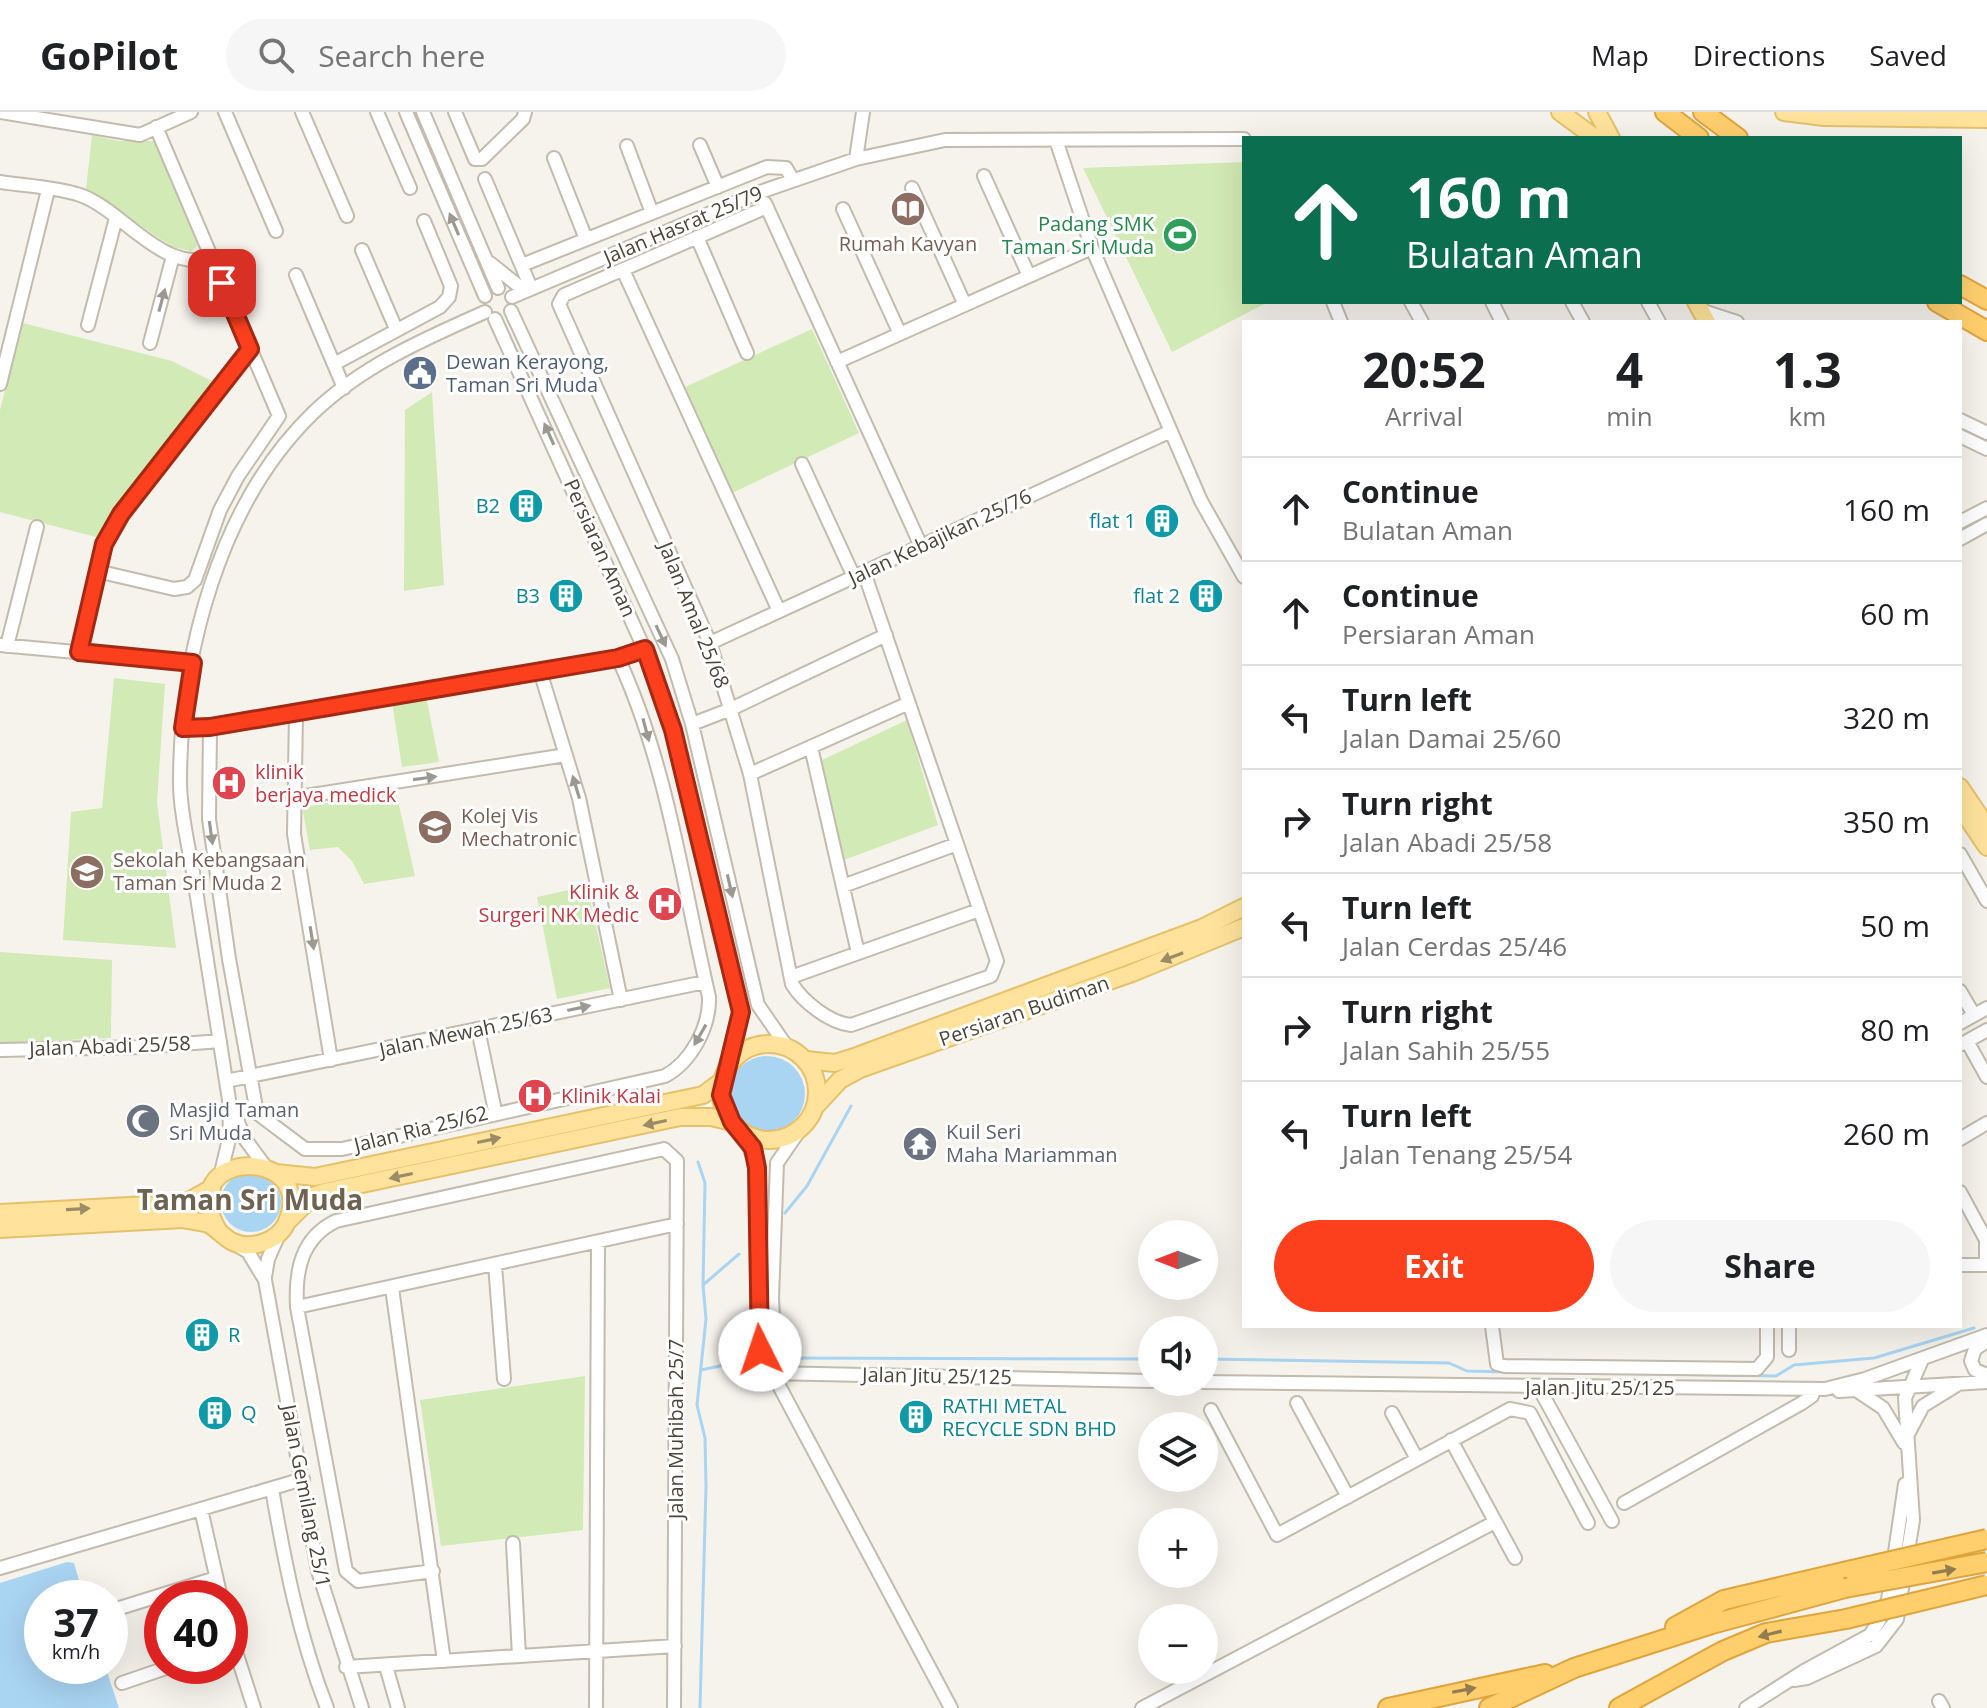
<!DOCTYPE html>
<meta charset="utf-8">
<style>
body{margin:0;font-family:"Open Sans",sans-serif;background:#f6f6f6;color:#202124;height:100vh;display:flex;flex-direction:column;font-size:30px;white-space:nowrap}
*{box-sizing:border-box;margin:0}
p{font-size:26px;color:#757577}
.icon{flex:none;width:44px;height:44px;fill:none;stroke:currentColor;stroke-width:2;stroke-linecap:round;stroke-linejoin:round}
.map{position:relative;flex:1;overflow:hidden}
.details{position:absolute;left:1242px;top:208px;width:720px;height:1008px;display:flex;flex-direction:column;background:#fff;border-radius:0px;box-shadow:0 8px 32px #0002}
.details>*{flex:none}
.top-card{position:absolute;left:1242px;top:24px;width:720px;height:168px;border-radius:0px;box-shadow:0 8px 32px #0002;background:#0b6e4f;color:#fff;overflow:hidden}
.needle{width:52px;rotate:270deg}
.tools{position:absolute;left:1138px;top:1108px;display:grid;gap:16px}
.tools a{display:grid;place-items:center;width:80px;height:80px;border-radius:50%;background:#fff;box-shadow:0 8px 32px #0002;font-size:40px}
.speed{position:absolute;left:24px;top:1468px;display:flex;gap:16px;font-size:40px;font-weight:700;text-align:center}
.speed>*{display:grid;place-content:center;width:104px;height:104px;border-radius:50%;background:#fff;box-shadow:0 8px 32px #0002;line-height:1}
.speed small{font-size:20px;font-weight:400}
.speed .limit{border:12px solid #d22;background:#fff;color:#111}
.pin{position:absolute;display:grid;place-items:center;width:68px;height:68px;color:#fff;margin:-34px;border-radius:16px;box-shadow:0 4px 12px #0006}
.me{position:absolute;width:88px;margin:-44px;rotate:356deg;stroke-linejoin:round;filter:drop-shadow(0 0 6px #0008)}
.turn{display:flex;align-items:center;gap:28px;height:168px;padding:0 32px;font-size:36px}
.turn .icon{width:104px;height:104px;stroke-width:2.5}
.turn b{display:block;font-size:56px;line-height:68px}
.eta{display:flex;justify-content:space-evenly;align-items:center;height:136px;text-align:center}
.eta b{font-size:48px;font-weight:700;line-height:56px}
.primary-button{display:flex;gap:16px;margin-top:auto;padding:16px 32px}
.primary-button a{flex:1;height:92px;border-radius:48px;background:#fc3f1d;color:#fff;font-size:32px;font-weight:700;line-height:92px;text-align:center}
.primary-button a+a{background:#f6f6f6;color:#202124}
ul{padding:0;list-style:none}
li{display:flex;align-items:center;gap:24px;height:104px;padding:0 32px;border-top:2px solid #e0e0e0}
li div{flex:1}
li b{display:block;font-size:30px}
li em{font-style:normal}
header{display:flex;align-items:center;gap:48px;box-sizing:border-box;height:112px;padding:0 40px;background:#fff;border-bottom:2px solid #e0e0e0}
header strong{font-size:38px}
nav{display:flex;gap:44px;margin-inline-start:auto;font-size:28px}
.search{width:560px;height:72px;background:#f6f6f6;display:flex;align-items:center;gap:20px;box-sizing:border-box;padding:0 28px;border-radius:44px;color:#757577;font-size:30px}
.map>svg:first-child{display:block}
.green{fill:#d2eab5}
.water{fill:#a9d4f2}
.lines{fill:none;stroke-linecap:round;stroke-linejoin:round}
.stream{stroke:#a9d4f2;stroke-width:3}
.minor-casing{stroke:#c2bbae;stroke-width:16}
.major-casing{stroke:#e6c16a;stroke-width:20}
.highway-casing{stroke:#e0a43c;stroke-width:22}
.minor{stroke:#fff;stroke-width:12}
.major{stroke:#ffe39c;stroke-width:16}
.highway{stroke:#ffcf6e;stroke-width:18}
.highway-bridge-casing{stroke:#e0a43c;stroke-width:22;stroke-linecap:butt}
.highway-bridge{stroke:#ffcf6e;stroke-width:18}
.oneway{fill:#9c9892}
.oneway2{fill:#9c8c66}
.oneway3{fill:#937c4e}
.route-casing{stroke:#a42913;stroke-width:20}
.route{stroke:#fc3f1d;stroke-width:14}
.labels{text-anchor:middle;stroke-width:6;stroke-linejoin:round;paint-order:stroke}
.leisure-label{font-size:20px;fill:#27864d;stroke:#fff;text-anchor:end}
.street-label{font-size:20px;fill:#4b4439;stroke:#fff}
.education-label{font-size:20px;fill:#785e54;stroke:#fff;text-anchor:start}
.service-label{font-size:20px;fill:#4e5e75;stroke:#fff;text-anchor:start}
.culture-label{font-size:20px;fill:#0d838f;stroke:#fff;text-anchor:end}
.health-label{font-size:20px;fill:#be3a42;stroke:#fff;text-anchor:start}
.worship-label{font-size:20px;fill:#5b616d;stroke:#fff;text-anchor:start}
.district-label{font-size:28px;font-weight:bold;fill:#6e6250;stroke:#fff}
</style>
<header>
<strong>GoPilot</strong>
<div class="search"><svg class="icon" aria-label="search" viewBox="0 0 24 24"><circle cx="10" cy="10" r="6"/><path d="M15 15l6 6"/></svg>Search here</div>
<nav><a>Map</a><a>Directions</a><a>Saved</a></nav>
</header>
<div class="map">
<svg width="1987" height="1596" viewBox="0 0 1987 1596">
<rect width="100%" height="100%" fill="#f6f3ec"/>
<path class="green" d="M92 23 118 29H155L199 132 191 139 172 135 86 77Z
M1244 50V190H1268L1172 240 1083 56Z
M23 211 172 249 212 269 96 425 0 400V298Z
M812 217 859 321 732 381 685 275Z
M432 280 444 473 404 479 405 298Z
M114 566 165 572 157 690 176 836 63 828 71 700 102 696Z
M426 584 439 650 402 655 392 590Z
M907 608 938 713 844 748 820 649Z
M396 680 415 764 364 772 352 749 338 735 310 738 302 695Z
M587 774 610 876 557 887 537 785Z
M0 840 112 848 111 926 0 931Z
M585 1264 583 1418 441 1434 420 1288Z"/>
<path class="water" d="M729 982a38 38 0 1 1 76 0a38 38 0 1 1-76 0Z
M221 1090a30 30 0 1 1 60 0a30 30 0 1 1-60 0Z
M67 1450 74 1451 84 1486H42V1554H105L119 1596H0V1471Z"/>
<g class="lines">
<path class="stream" d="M698 1050 705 1071 703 1173 706 1207 697 1293 705 1326 706 1374 700 1596
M785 1101 807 1074 851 994
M703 1173 739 1142
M784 1246 1152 1247
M1204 1247 1449 1251 1467 1259 1505 1260
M701 1258 748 1248
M1537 1260 1776 1264 1794 1253 1874 1246 1974 1216"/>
<g class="minor-casing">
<path id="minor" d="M0 0 140 23 191 0
M225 0 276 119
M302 0 347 104
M377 0 410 76
M406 0 485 184
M423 0 498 176
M455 0 475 47H482L523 7 525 0
M1056 28 1092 136 1201 389 1244 465
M700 33 718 75
M627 34 652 101
M554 46 586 127
M856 47 863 0
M984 64 1029 164
M485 67 531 176
M0 70C26 74 56 75 80 83 123 98 161 161 212 146
M912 76 965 193
M765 91 921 434
M767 95 564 183 559 192 710 531 750 662 792 872C803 890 830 911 851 913L991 864 997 849 864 460
M843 97 900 222
M697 125 747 241
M362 138 396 217
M490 151 525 179
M522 153 767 55 786 56 793 68
M623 158 779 499
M296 163 344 276
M512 185 760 80 856 47 945 28 1244 27
M1333 190 1341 210
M1411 190 1422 210
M1492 190 1502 210
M1572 190 1583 210
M1648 190 1659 210
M1700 198 1737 210
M511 199 672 547 692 612 758 893 787 935
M495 207 653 556 673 618 741 900 729 953
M88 213 116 106
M150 231 173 144
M837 250 1092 136
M334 252 440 195 449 185 451 174 424 109
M0 272 48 78
M1960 308 1987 321
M1960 324 1987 337
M802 352 854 465
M1960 410 1987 396
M1960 427 1987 412
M97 459 174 477 187 475 195 468 220 398 238 364 279 304 156 15
M710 531 1171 319
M0 533 193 551
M7 534 37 415
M79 540 104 432 121 402 250 237
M540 559 579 686 621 888
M296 601 294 722 331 948
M692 612 731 597 886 523
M210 615 209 707 229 847 257 1001 305 1037H342L665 964C691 950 710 915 709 885 683 773 667 651 618 546
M183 616 210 615 618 546 645 537
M811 635 858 841
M750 662 909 591
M293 686 566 643
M1960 742 1987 789
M843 774 957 732
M791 865 979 798
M1960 879 1974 903
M1960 911 1987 896
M478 917 495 999
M1967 929 1987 965
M1962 932 1987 918
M0 938 144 935 220 929
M226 969 705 870
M233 998 245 1027 265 1054
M744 1021 757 1056V1213L760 1238 951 1596
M1960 1027 1987 1011
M220 1065 230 1023 229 988C217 914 205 840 194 766 189 735 180 701 180 670 180 543 219 392 313 301 362 254 424 227 485 200
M1960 1080 1986 1128V1153
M235 1132 248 1140 265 1168 318 1459 362 1596
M495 1153 504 1267
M1960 1153H1987
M265 1165 268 1147 279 1122
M392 1176 444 1549
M297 1195 677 1112
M1492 1214 1497 1252 1505 1254 1757 1257 1767 1245V1214
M1987 1229 1975 1237 1971 1249 1975 1258 1987 1263
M1789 1238V1214
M770 1261 1152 1269
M776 1265 772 1186 777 1051 801 1016
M1203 1270 1825 1277 1865 1267 1987 1223
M1539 1276 1612 1409
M1839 1279 1987 1270
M1859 1280 1883 1296 1904 1331
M1297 1291 1348 1385
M1211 1298 1277 1423 1510 1297 1530 1301 1588 1411
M1392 1301 1417 1347
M1907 1324 1923 1294 1957 1273
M1451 1328 1515 1446
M272 1377C285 1452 299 1524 327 1596
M1624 1391 1802 1291 1812 1284 1814 1277
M201 1397 221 1486
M513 1431 519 1544
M0 1456 303 1367
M433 1459 358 1469 346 1459 297 1195C295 1159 301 1126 336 1109L664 1037 677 1049 674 1596
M110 1499 216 1466
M230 1521 254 1596
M386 1554 398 1596
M346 1555 675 1534
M1794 1568 1807 1566 1876 1534 1897 1507 1913 1408 1905 1286 1922 1248
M122 1571 172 1554
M1939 1589 1943 1596
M596 1596 598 1131
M1142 1596 1495 1410
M1746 1596 1804 1559 1870 1523 1879 1509 1888 1488 1905 1372"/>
</g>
<g class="major-casing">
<path id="major" d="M1560 0 1594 25
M1597 0 1611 26
M1784 0 1824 5 1987 7
M1696 190 1707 210
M1960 675 1987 715
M1960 695 1987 735
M721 980a48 48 0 1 1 96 0a48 48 0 1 1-96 0Z
M806 948 835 951 857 944 1202 816 1244 795
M814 996 840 968 860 957 1132 861 1244 815
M276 1061 315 1065 703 983 722 969
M0 1101 185 1091 212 1076
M289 1108 313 1084 324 1080 680 1005H711L732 1010
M0 1117 183 1107C191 1109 200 1109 208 1112 217 1116 224 1126 233 1130 250 1138 277 1130 286 1112 321 1032 168 1035 219 1120"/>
</g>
<g class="highway-casing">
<path id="highway" d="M1665 0 1699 26
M1703 0 1738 26
M1960 173 1987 188
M1937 190 1987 219
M1675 1515 1724 1488 1852 1458
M1388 1596 1545 1562
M1489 1596 1574 1556 1712 1512 1845 1476
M1619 1596 1723 1539 1766 1521 1846 1507"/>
</g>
<use href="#minor" class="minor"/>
<use href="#major" class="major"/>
<use href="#highway" class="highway"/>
<g class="highway-bridge-casing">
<path id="highway-bridge" d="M1852 1458 1987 1427
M1845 1476 1987 1450
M1846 1507 1987 1473"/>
</g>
<use href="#highway-bridge" class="highway-bridge"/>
</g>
<defs><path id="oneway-solid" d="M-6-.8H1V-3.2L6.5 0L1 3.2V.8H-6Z" transform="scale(2)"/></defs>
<g class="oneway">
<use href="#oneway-solid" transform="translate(454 112) rotate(-113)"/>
<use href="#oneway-solid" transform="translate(162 188) rotate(-75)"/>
<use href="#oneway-solid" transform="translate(549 322) rotate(-114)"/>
<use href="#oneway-solid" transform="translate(661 524) rotate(65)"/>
<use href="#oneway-solid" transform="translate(646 618) rotate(75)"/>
<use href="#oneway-solid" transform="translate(425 666) rotate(-8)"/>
<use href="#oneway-solid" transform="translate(576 675) rotate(-107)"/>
<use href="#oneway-solid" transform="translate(211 721) rotate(82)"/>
<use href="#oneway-solid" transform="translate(730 774) rotate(77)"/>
<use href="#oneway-solid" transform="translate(312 826) rotate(81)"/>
<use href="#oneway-solid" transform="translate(579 896) rotate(-12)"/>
<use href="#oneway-solid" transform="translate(700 923) rotate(120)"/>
</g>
<g class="oneway2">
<use href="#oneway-solid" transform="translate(1172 845) rotate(159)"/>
<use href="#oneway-solid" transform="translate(655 1011) rotate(168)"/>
<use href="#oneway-solid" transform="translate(489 1028) rotate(-12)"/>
<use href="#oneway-solid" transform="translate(401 1064) rotate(168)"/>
<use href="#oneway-solid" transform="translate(78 1097) rotate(-3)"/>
</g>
<g class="oneway3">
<use href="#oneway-solid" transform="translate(1944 1459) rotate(-10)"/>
<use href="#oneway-solid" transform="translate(1770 1522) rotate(166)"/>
<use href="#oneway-solid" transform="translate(1464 1578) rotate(-11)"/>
</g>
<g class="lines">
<g class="route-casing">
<path id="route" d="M222 171 250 237 121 402 104 432 79 540 193 551 183 616 210 615 618 546 645 537 673 618 741 900 721 983 732 1010 753 1036 757 1056 760 1238"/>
</g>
<use href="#route" class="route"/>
</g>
<defs>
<g id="library-disc" transform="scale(1.8)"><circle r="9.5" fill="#8d6e63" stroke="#fff"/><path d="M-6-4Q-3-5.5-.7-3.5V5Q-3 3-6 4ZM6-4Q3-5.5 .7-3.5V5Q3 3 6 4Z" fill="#fff"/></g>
<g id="stadium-disc" transform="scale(1.8)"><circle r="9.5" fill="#2e9e5b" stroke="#fff"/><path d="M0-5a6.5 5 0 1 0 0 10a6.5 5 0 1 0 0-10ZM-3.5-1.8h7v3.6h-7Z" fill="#fff"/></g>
<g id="civic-disc" transform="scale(1.8)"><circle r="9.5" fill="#5c6f8a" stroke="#fff"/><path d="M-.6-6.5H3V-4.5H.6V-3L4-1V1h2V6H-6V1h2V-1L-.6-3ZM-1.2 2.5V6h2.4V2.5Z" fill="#fff"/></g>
<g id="building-disc" transform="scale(1.8)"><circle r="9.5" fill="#0f9aa8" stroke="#fff"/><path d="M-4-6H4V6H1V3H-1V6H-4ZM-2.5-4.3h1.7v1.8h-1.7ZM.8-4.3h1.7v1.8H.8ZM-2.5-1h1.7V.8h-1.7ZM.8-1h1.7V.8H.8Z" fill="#fff"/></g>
<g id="hospital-disc" transform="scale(1.8)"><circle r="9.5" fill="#e0444e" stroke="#fff"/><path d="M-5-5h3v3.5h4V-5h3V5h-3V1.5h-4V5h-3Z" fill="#fff"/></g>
<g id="university-disc" transform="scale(1.8)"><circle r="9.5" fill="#8d6e63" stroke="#fff"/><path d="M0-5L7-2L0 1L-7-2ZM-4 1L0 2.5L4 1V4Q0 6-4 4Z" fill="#fff"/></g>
<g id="school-disc" transform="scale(1.8)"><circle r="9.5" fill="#8d6e63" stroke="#fff"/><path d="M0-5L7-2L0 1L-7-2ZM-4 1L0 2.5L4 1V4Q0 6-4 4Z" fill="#fff"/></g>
<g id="mosque-disc" transform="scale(1.8)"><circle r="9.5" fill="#6b7280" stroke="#fff"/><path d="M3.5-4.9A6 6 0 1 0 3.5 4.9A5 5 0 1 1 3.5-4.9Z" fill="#fff"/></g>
<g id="temple-disc" transform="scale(1.8)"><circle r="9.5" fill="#6b7280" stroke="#fff"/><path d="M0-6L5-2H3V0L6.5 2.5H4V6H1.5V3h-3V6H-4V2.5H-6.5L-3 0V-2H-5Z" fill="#fff"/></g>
</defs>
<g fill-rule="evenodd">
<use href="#library-disc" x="908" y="97"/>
<use href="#stadium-disc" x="1180" y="123"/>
<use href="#civic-disc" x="420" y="261"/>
<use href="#building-disc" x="526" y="394"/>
<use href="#building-disc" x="1162" y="409"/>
<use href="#building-disc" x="566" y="484"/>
<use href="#building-disc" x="1206" y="484"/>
<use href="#hospital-disc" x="229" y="671"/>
<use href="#university-disc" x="435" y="715"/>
<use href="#school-disc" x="87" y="760"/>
<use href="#hospital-disc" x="665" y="792"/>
<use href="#hospital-disc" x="535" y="984"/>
<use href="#mosque-disc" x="143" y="1009"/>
<use href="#temple-disc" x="920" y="1032"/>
<use href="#building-disc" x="202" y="1223"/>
<use href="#building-disc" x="215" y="1301"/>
<use href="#building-disc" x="916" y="1305"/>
</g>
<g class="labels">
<g class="leisure-label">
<text x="1154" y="119">Padang SMK<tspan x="1154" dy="23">Taman Sri Muda</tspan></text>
</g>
<g class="street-label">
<text transform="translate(683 113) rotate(-23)" y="7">Jalan Hasrat 25/79</text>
<text transform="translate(940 425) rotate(-25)" y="7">Jalan Kebajikan 25/76</text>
<text transform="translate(600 436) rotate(66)" y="7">Persiaran Aman</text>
<text transform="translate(694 503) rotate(68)" y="7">Jalan Amal 25/68</text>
<text transform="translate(1024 899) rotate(-19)" y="7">Persiaran Budiman</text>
<text transform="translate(466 920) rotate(-12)" y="7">Jalan Mewah 25/63</text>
<text transform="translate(110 934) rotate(-2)" y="7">Jalan Abadi 25/58</text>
<text transform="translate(421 1017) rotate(-14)" y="7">Jalan Ria 25/62</text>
<text transform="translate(937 1264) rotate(1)" y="7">Jalan Jitu 25/125</text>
<text x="1600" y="1283">Jalan Jitu 25/125</text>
<text transform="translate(676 1317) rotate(-90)" y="7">Jalan Muhibah 25/7</text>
<text transform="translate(306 1384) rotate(79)" y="7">Jalan Gemilang 25/1</text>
</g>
<g class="education-label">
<text x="908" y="139" text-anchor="middle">Rumah Kavyan</text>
<text x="461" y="711">Kolej Vis<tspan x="461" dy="23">Mechatronic</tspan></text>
<text x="113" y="755">Sekolah Kebangsaan<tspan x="113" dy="23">Taman Sri Muda 2</tspan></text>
</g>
<g class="service-label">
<text x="446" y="257">Dewan Kerayong,<tspan x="446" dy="23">Taman Sri Muda</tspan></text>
</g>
<g class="culture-label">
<text x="500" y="401">B2</text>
<text x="1136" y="416">flat 1</text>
<text x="540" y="491">B3</text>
<text x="1180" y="491">flat 2</text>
<text x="228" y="1230" text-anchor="start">R</text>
<text x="942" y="1301" text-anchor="start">RATHI METAL<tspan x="942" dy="23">RECYCLE SDN BHD</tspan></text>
<text x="241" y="1308" text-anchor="start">Q</text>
</g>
<g class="health-label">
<text x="255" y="667">klinik<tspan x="255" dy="23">berjaya medick</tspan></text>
<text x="639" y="787" text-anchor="end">Klinik &amp;<tspan x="639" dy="23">Surgeri NK Medic</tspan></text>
<text x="561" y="991">Klinik Kalai</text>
</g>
<g class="worship-label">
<text x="169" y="1005">Masjid Taman<tspan x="169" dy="23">Sri Muda</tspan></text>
<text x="946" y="1027">Kuil Seri<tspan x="946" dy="23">Maha Mariamman</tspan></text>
</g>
<g class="district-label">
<text x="250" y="1098">Taman Sri Muda</text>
</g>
</g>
</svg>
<div class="tools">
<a><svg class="needle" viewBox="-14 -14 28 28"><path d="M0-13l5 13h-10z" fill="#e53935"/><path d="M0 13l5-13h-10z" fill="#757577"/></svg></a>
<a><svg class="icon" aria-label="sound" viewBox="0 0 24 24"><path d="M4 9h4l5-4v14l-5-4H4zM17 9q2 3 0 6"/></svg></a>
<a><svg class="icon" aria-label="layers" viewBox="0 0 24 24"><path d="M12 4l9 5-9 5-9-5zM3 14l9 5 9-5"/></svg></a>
<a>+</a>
<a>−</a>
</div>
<div class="speed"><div>37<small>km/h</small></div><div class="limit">40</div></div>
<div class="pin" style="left:222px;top:171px;background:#d93025"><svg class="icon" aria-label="arrive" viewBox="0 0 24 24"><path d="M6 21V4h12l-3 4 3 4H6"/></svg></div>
<svg class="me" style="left:760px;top:1238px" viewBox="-20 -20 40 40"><circle r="19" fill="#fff"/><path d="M0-13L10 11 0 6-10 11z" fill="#fc3f1d"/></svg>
<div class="top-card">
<div class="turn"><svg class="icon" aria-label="ahead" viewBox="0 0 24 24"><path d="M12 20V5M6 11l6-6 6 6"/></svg><div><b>160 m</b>Bulatan Aman</div></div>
</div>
<section class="details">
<div class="eta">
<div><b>20:52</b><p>Arrival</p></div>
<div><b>4</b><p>min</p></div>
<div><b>1.3</b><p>km</p></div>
</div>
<ul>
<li><svg class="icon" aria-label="ahead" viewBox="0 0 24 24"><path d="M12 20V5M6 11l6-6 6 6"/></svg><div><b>Continue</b><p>Bulatan Aman</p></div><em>160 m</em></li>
<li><svg class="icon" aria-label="ahead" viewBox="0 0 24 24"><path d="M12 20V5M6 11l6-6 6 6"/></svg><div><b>Continue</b><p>Persiaran Aman</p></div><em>60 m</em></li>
<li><svg class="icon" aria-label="left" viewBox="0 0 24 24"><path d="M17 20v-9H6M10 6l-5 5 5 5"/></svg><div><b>Turn left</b><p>Jalan Damai 25/60</p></div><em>320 m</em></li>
<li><svg class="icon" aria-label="right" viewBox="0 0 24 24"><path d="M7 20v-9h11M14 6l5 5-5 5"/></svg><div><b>Turn right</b><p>Jalan Abadi 25/58</p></div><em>350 m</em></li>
<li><svg class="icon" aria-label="left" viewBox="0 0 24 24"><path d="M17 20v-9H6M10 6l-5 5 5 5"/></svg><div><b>Turn left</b><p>Jalan Cerdas 25/46</p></div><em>50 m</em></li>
<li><svg class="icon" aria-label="right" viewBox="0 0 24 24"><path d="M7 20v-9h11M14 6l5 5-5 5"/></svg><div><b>Turn right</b><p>Jalan Sahih 25/55</p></div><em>80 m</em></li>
<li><svg class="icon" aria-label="left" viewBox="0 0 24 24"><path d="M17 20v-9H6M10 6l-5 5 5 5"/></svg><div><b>Turn left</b><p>Jalan Tenang 25/54</p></div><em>260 m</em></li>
</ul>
<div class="primary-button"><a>Exit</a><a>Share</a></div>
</section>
</div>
